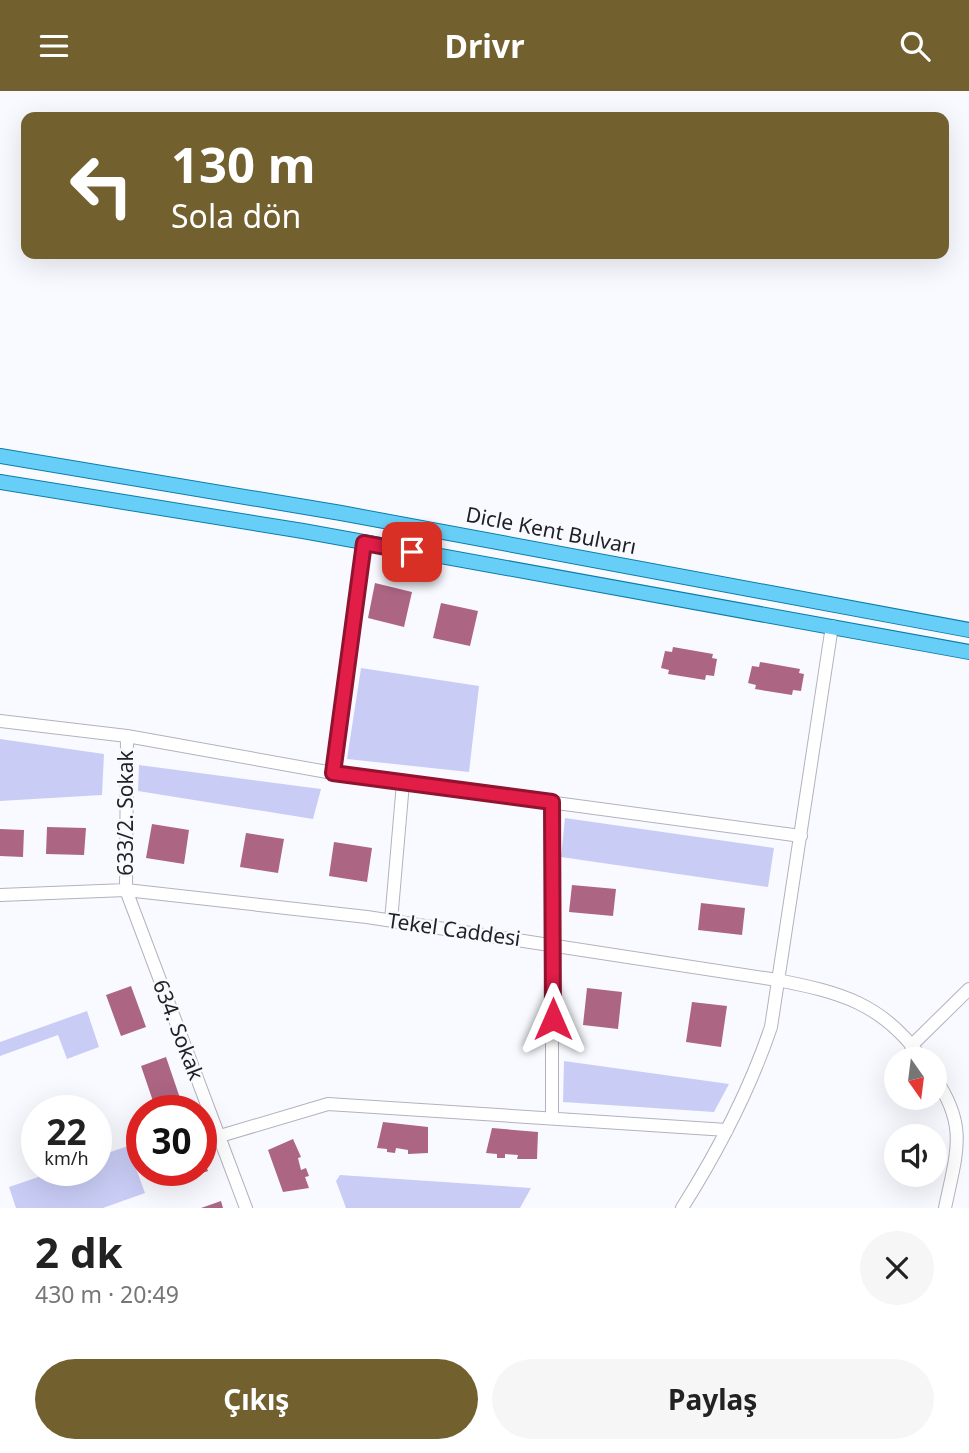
<!DOCTYPE html>
<html lang="tr">
<meta charset="utf-8">
<style>
body{margin:0;font-family:"Noto Sans",sans-serif;background:#f6f6f6;color:#222;height:100vh;display:flex;flex-direction:column;font-size:26px;white-space:nowrap}
*{box-sizing:border-box;margin:0}
p{font-size:23px;color:#767676}
.icon{flex:none;width:38px;height:38px;fill:none;stroke:currentColor;stroke-width:2;stroke-linecap:round;stroke-linejoin:round}
.map{position:relative;height:1117px;overflow:hidden}
.side{display:flex;flex-direction:column;background:#fff;flex:1}
.side>*{flex:none}
.top-card{position:absolute;left:21px;top:21px;width:928px;height:147px;border-radius:14px;box-shadow:0 7px 28px #0002;background:#72612f;color:#fff;overflow:hidden}
.needle{width:46px;rotate:166deg}
.fabs{position:absolute;left:884px;top:956px;display:grid;gap:14px}
.fabs a{display:grid;place-items:center;width:63px;height:63px;border-radius:50%;background:#fff;box-shadow:0 7px 28px #0002;font-size:35px}
.speed{position:absolute;left:21px;top:1004px;display:flex;gap:14px;font-size:35px;font-weight:700;text-align:center}
.speed>*{display:grid;place-content:center;width:91px;height:91px;border-radius:50%;background:#fff;box-shadow:0 7px 28px #0002;line-height:1}
.speed small{font-size:18px;font-weight:400}
.speed .limit{border:10px solid #d22;background:#fff;color:#111}
.pin{position:absolute;display:grid;place-items:center;width:60px;height:60px;color:#fff;margin:-30px;border-radius:14px;box-shadow:0 4px 10px #0006}
.me{position:absolute;width:77px;margin:-38px;rotate:0deg;stroke-linejoin:round;filter:drop-shadow(0 0 5px #0008)}
.turn{display:flex;align-items:center;gap:24px;height:147px;padding:0 35px;font-size:32px}
.turn .icon{width:91px;height:91px;stroke-width:2.5}
.turn b{display:block;font-size:49px;line-height:60px}
.round{display:grid;place-items:center;flex:none;width:74px;height:74px;border-radius:37px;background:#f6f6f6}
.head{display:flex;align-items:center;justify-content:space-between;height:119px;padding:0 35px}
h1{font-size:42px;font-weight:700;line-height:52px}
.cta{display:flex;gap:14px;margin-top:auto;padding:14px 35px}
.cta a{flex:1;height:80px;border-radius:42px;background:#72612f;color:#fff;font-size:28px;font-weight:700;line-height:80px;text-align:center}
.cta a+a{background:#f6f6f6;color:#222}
header{display:flex;justify-content:space-between;align-items:center;height:91px;padding:0 35px;background:#72612f;color:#fff;font-size:32px;font-weight:700}
.map>svg:first-child{display:block}
.green{fill:#c9cdf6}
.building{fill:#ac6583}
.lines{fill:none;stroke-linecap:round;stroke-linejoin:round}
.minor-casing{stroke:#b1b2be;stroke-width:14}
.major-casing{stroke:#0c7da9;stroke-width:16}
.minor{stroke:#fff;stroke-width:12}
.major{stroke:#67cff7;stroke-width:14}
.route-casing{stroke:#92132f;stroke-width:18}
.route{stroke:#e11d48;stroke-width:12}
.labels{text-anchor:middle;stroke-width:5;stroke-linejoin:round;paint-order:stroke}
.street-label{font-size:21px;fill:#1f2024;stroke:#f9faff}
</style>
<header><svg class="icon" aria-label="menu" viewBox="0 0 24 24"><path d="M4 6h16M4 12h16M4 18h16"/></svg>Drivr<svg class="icon" aria-label="search" viewBox="0 0 24 24"><circle cx="10" cy="10" r="6"/><path d="M15 15l6 6"/></svg></header>
<div class="map">
<svg width="969" height="1117" viewBox="0 0 969 1117">
<rect width="100%" height="100%" fill="#f9faff"/>
<path class="green" d="M361 577 479 595 469 681 347 668Z
M0 648 104 663 102 704 0 710Z
M139 674 321 698 313 728 138 700Z
M565 727 774 757 768 796 561 766Z
M87 920 99 956 67 968 58 944 0 965V951Z
M564 970 729 993 714 1021 563 1011Z
M128 1055 145 1102 103 1117H16L9 1096 56 1080H96V1066Z
M340 1084 531 1097 520 1117H346L336 1090Z"/>
<path class="building" d="M375 492 412 501 404 536 368 527Z
M441 512 478 520 470 555 433 547Z
M673 556 713 563 712 567 717 568 714 585 706 584 705 589 668 583 669 579 661 577 665 560 672 561Z
M760 571 800 578 799 582 804 583 801 600 793 599 792 604 755 598 756 594 748 592 752 575 759 576Z
M152 733 189 739 184 773 146 767Z
M47 736 86 737 84 764 46 763Z
M0 738 24 739 23 766 0 765Z
M246 742 284 748 278 782 240 776Z
M334 751 372 757 367 791 329 785Z
M572 794 616 798 613 825 569 821Z
M701 812 745 817 742 844 698 839Z
M131 895 146 936 121 945 106 904Z
M587 897 622 901 618 938 583 934Z
M692 911 727 915 721 956 686 951Z
M166 966 181 1010 156 1019 141 975Z
M383 1031 428 1036V1062L408 1063V1059L396 1057 395 1062 387 1061V1058L377 1057Z
M492 1037 538 1041 537 1068H517L518 1064 505 1063V1067H497V1063L486 1062Z
M293 1048 301 1066 298 1067 301 1079 306 1077 309 1085 305 1086 309 1097 283 1101 268 1059Z
M202 1063 208 1080 183 1089 179 1080H201Z
M221 1110 223 1117H201Z"/>
<g class="lines">
<g class="minor-casing">
<path id="minor" d="M0 630 127 645 333 682 801 745
M127 645 126 799 246 1117
M333 682 364 452
M552 711V1027
M0 804 126 799 367 826 777 889C839 901 883 912 922 968
M391 830 403 692
M911 955 969 898
M934 986C969 1035 956 1063 945 1117
M220 1045 328 1013 727 1039
M682 1117C718 1060 749 1001 771 936L832 535"/>
</g>
<g class="major-casing">
<path id="major" d="M0 365 341 422 969 539
M0 391 303 440 969 561"/>
</g>
<use href="#minor" class="minor"/>
<use href="#major" class="major"/>
</g>
<g class="lines">
<g class="route-casing">
<path id="route" d="M412 461 364 452 333 682 552 711 553 928"/>
</g>
<use href="#route" class="route"/>
</g>
<g class="labels">
<g class="street-label">
<text transform="translate(551 440) rotate(11)" y="7">Dicle Kent Bulvarı</text>
<text transform="translate(126 722) rotate(-90)" y="7">633/2. Sokak</text>
<text transform="translate(454 839) rotate(8)" y="7">Tekel Caddesi</text>
<text transform="translate(178 939) rotate(69)" y="7">634. Sokak</text>
</g>
</g>
</svg>
<div class="fabs">
<a><svg class="needle" viewBox="-14 -14 28 28"><path d="M0-13l5 13h-10z" fill="#e53935"/><path d="M0 13l5-13h-10z" fill="#767676"/></svg></a>
<a><svg class="icon" aria-label="sound" viewBox="0 0 24 24"><path d="M4 9h4l5-4v14l-5-4H4zM17 9q2 3 0 6"/></svg></a>
</div>
<div class="speed"><div>22<small>km/h</small></div><div class="limit">30</div></div>
<div class="pin" style="left:412px;top:461px;background:#d93025"><svg class="icon" aria-label="arrive" viewBox="0 0 24 24"><path d="M6 21V4h12l-3 4 3 4H6"/></svg></div>
<svg class="me" style="left:553px;top:928px" viewBox="-20 -20 40 40"><path d="M0-17L14 15 0 8-14 15z" fill="#e11d48" stroke="#fff" stroke-width="4"/></svg>
<div class="top-card">
<div class="turn"><svg class="icon" aria-label="left" viewBox="0 0 24 24"><path d="M17 20v-9H6M10 6l-5 5 5 5"/></svg><div><b>130 m</b>Sola dön</div></div>
</div>
</div>
<section class="side">
<div class="head"><div><h1>2 dk</h1><p>430 m · 20:49</p></div><a class="round"><svg class="icon" aria-label="close" viewBox="0 0 24 24"><path d="M6 6l12 12M18 6L6 18"/></svg></a></div>
<div class="cta"><a>Çıkış</a><a>Paylaş</a></div>
</section>
